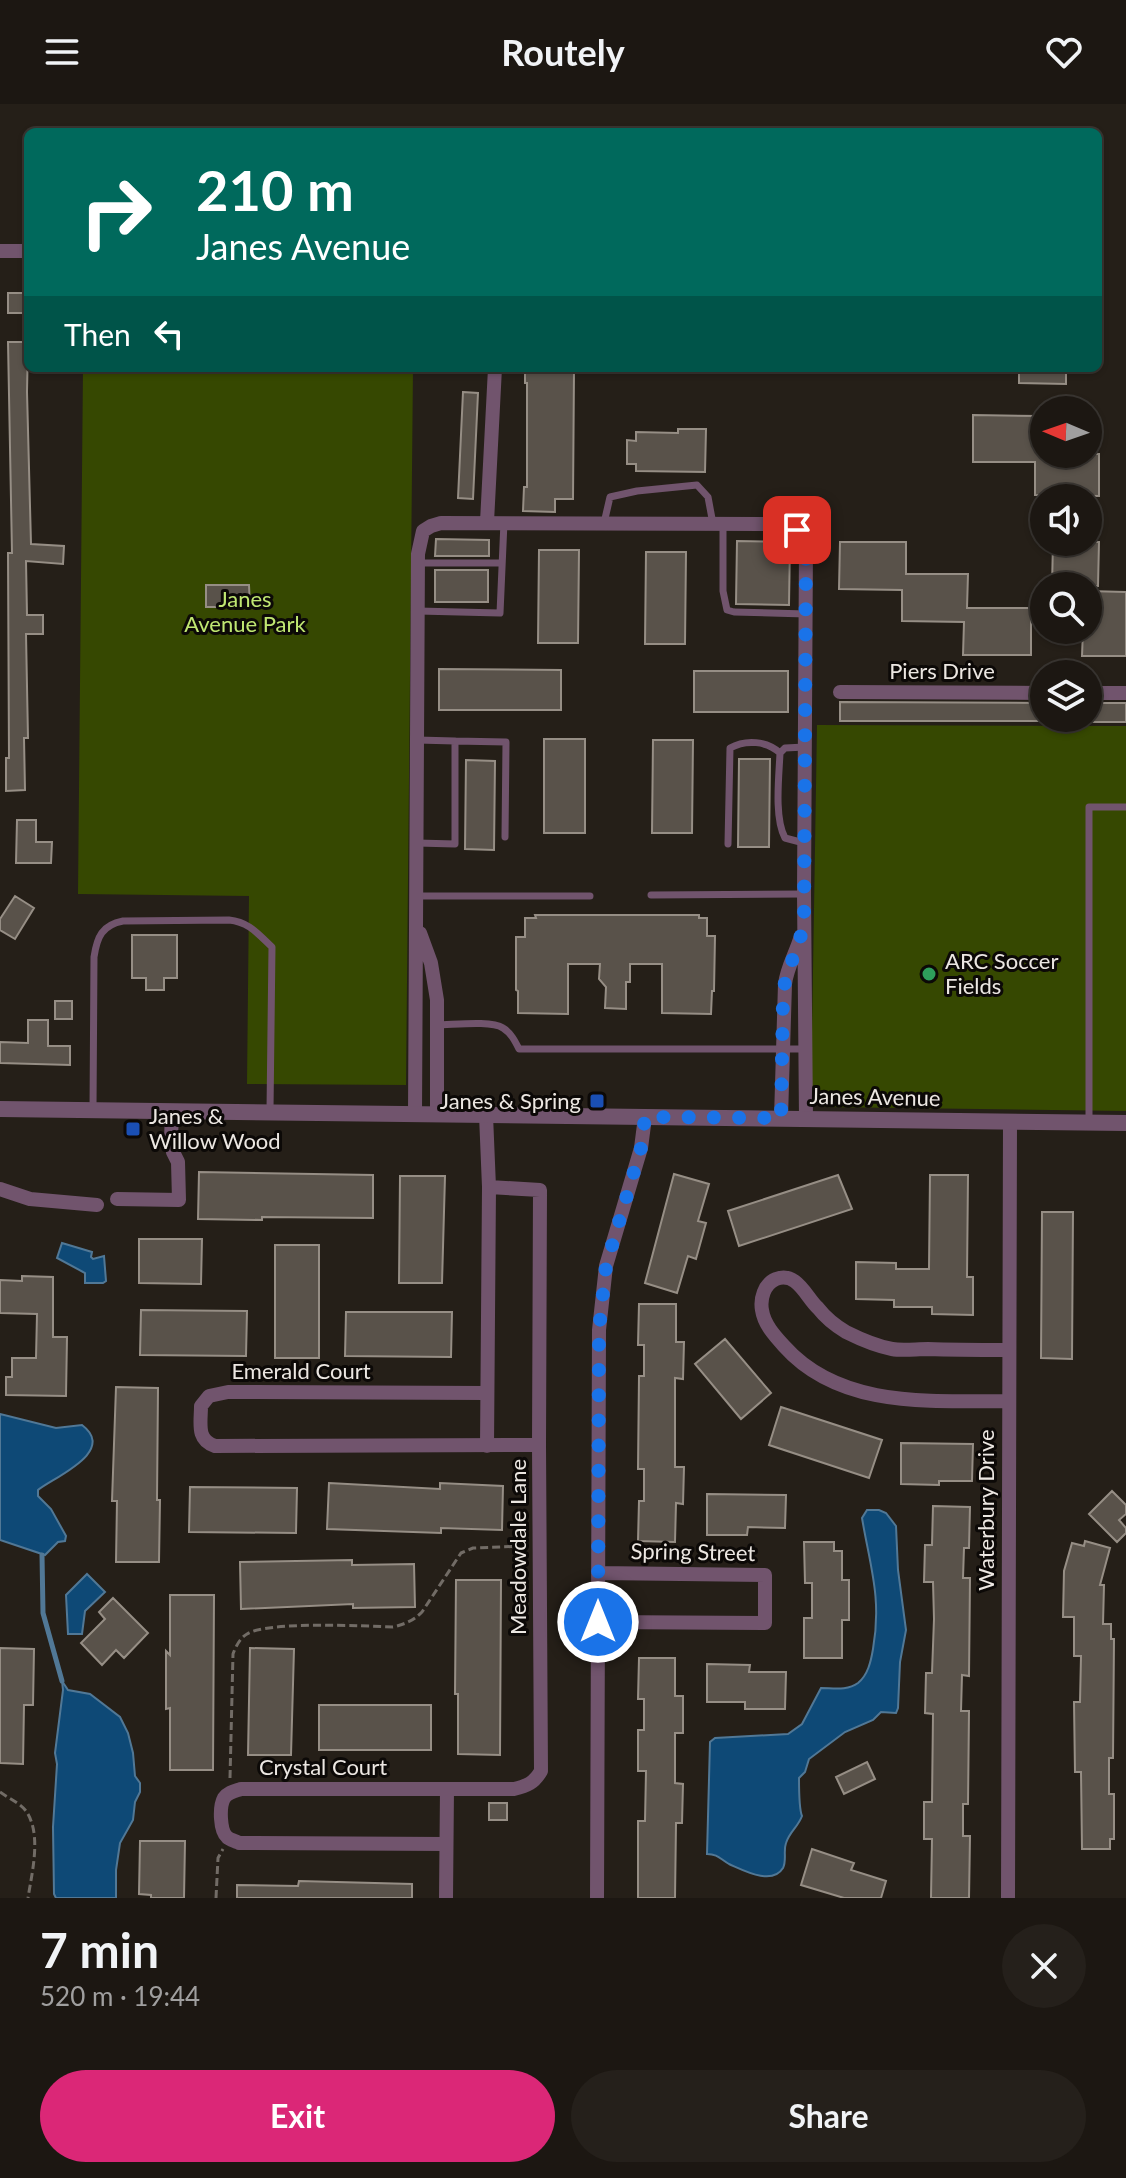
<!DOCTYPE html>
<meta charset="utf-8">
<style>
body{margin:0;font-family:Lato,sans-serif;background:#25201b;color:#f1f3f6;height:100vh;display:flex;flex-direction:column;font-size:30px;white-space:nowrap}
*{box-sizing:border-box;margin:0}
p{font-size:26px;color:#a09f9f}
.icon{flex:none;width:44px;height:44px;fill:none;stroke:currentColor;stroke-width:2;stroke-linecap:round;stroke-linejoin:round}
.map{position:relative;height:1794px;overflow:hidden}
.drawer{display:flex;flex-direction:column;background:#1c1712;flex:1}
.drawer>*{flex:none}
.top-card{position:absolute;left:24px;top:24px;width:1078px;height:244px;border-radius:12px;box-shadow:0 2px 6px #0004,0 0 0 2px #3a3632;background:#00695c;color:#fff;overflow:hidden}
.needle{width:52px;rotate:272deg}
.fabs{position:absolute;left:1030px;top:292px;display:grid;gap:16px}
.fabs a{display:grid;place-items:center;width:72px;height:72px;border-radius:50%;background:#1c1712;box-shadow:0 2px 6px #0004,0 0 0 2px #3a3632;font-size:40px}
.pin{position:absolute;display:grid;place-items:center;width:68px;height:68px;color:#fff;margin:-34px;border-radius:16px;box-shadow:0 4px 12px #0006}
.me{position:absolute;width:88px;margin:-44px;rotate:0deg;stroke-linejoin:round;filter:drop-shadow(0 0 6px #0008)}
.turn{display:flex;align-items:center;gap:28px;height:168px;padding:0 40px;font-size:36px}
.turn .icon{width:104px;height:104px;stroke-width:2.5}
.turn b{display:block;font-size:56px;line-height:68px}
.then{display:flex;align-items:center;height:76px;padding:0 40px;background:#0003;gap:16px;font-size:30px}
.round{display:grid;place-items:center;flex:none;width:84px;height:84px;border-radius:42px;background:#25201b}
.headline{display:flex;align-items:center;justify-content:space-between;height:136px;padding:0 40px}
h1{font-size:48px;font-weight:700;line-height:60px}
.cta{display:flex;gap:16px;margin-top:auto;padding:16px 40px}
.cta a{flex:1;height:92px;border-radius:48px;background:#db2777;color:#fff;font-size:32px;font-weight:700;line-height:92px;text-align:center}
.cta a+a{background:#25201b;color:#f1f3f6}
header{display:flex;justify-content:space-between;align-items:center;height:104px;padding:0 40px;background:#1c1712;font-size:36px;font-weight:700}
.map>svg:first-child{display:block}
.green{fill:#364801}
.water{fill:#0e4976;stroke:#517896;stroke-width:2}
.lines{fill:none;stroke-linecap:round;stroke-linejoin:round}
.stream{stroke:#517896;stroke-width:5}
.building{fill:#59524a;stroke:#968e85;stroke-width:2}
.path{stroke:#726c66;stroke-width:3;stroke-dasharray:8 4;stroke-linecap:butt}
.service{stroke:#71546d;stroke-width:7}
.minor{stroke:#71546d;stroke-width:14}
.tertiary{stroke:#71546d;stroke-width:16}
.route{stroke:#1a73e8;stroke-width:14;stroke-dasharray:0 25.2}
.leisure-dot{fill:#2e9e5b;stroke:#0c0907;stroke-width:3}
.transit-dot{fill:#1a4fb4;stroke:#0c0907;stroke-width:3}
.labels{text-anchor:middle;stroke-width:6;stroke-linejoin:round;paint-order:stroke}
.park-label{font-size:22px;fill:#c0e772;stroke:#0c0907}
.street-label{font-size:22px;fill:#ece7e2;stroke:#0c0907}
.poi-label{font-size:22px;fill:#ece7e2;stroke:#0c0907;text-anchor:start}
</style>
<header><svg class="icon" aria-label="menu" viewBox="0 0 24 24"><path d="M4 6h16M4 12h16M4 18h16"/></svg>Routely<svg class="icon" aria-label="heart" viewBox="0 0 24 24"><path d="M12 20l-8-8c-3-5 5-10 8-4 3-6 11-1 8 4z"/></svg></header>
<div class="map">
<svg width="1126" height="1794" viewBox="0 0 1126 1794">
<rect width="100%" height="100%" fill="#251f18"/>
<path class="green" d="M83 264H413L406 981 247 980 249 792 78 790Z
M817 621 1126 622V1007L822 1003 811 989Z"/>
<path class="water" d="M62 1139 92 1148 91 1153 93 1155 104 1152 106 1177 103 1179H85V1169L57 1154Z
M0 1310 56 1324 82 1321C118 1348 52 1374 38 1386V1392L51 1405 66 1432 65 1437 58 1438 45 1451 0 1436Z
M867 1406H879L886 1409 896 1422 898 1466 906 1526 900 1558 898 1604 896 1609 881 1608 873 1616 845 1628 809 1655 805 1668 799 1674C799 1682 799 1705 802 1712 798 1723 790 1727 786 1739 783 1747 787 1756 783 1764 772 1782 743 1766 729 1760 720 1755 718 1750 707 1750L710 1638 715 1634 788 1630 802 1620 821 1584C833 1584 847 1587 858 1579 868 1571 871 1557 873 1545 882 1494 870 1462 862 1414Z
M87 1470 105 1488 85 1507 82 1530H68L66 1491Z
M62 1577 68 1586 90 1590 120 1613 128 1629 133 1649 135 1672 140 1679V1688L135 1698 133 1716 120 1739 116 1766V1794H56L54 1790 53 1723 57 1660 55 1649 63 1586Z"/>
<g class="lines">
<path class="stream" d="M42 1451 43 1509 62 1577"/>
</g>
<path class="building" d="M8 189H28V209H8Z
M8 238H28L27 288 31 440 64 442 63 460 26 457 27 511H43V530H26L28 634H24L25 686 6 687V654H9L8 449H12Z
M525 264H557V266H574L573 395H555V408L523 407 524 383H527V279H525Z
M1019 264H1066V280L1019 279Z
M463 288 478 289 473 395 458 394Z
M973 311 1038 312V344H1044V350H1099V392L1035 391V358H973Z
M678 325H706L705 368 636 367V360H627V336L636 337V328L678 329Z
M436 435 489 436V452H435Z
M737 437 790 438 789 501 736 500Z
M840 438H906V470H968L967 504H1031V551H963L964 518 902 517V486L839 485Z
M1053 438H1099L1098 482H1052Z
M539 446H579L578 539H538Z
M646 448H686L685 540H645Z
M435 466H488V498H435Z
M206 481H249L250 503H206Z
M1088 487 1126 488V552H1082L1083 526H1088Z
M439 565 561 566V606H439Z
M694 567H788V608H694Z
M840 598 1044 599V617H840Z
M1088 599H1126V618H1088Z
M544 635H585V729H544Z
M653 636H693L692 729H652Z
M739 655H770L769 743H738Z
M466 656 495 657 494 746 465 745Z
M17 716H36V738H52L51 759H16Z
M15 792 34 804 15 835 0 826V815Z
M535 811H699V814H707V832H715L714 887H712L711 910 662 909V860H630V878H626V905L605 904 606 883 599 875 600 860H568V910L518 909V887L516 886V833H525V814H536Z
M132 831H177V874H164V886H146V874H132Z
M55 897H72V915H55Z
M28 916H48V942H70V961L0 959V938L28 939Z
M199 1068 373 1071V1114L262 1113V1116L198 1115Z
M674 1070 709 1080 698 1117 706 1119 696 1155 688 1152 677 1189 645 1179Z
M838 1071 852 1105 739 1142 728 1107Z
M930 1071H968L967 1173H973V1211L932 1210V1203H894V1196L856 1195V1158L896 1159V1165H929Z
M400 1072H445L442 1179H399Z
M1042 1108H1073L1072 1255 1041 1254Z
M139 1135H202L201 1180 139 1179Z
M275 1141H319V1254H275Z
M22 1172 53 1173V1233H67L66 1292 6 1291V1273H12V1254H36L37 1210 0 1209V1176L22 1177Z
M639 1200H676V1238H684L683 1275 675 1274V1363H684L683 1400 676 1399 675 1438 638 1437 639 1397H644V1365H638L639 1272H644V1241H638Z
M141 1206 247 1207 246 1252 140 1251Z
M346 1208H452L451 1253 345 1252Z
M725 1235 771 1289 741 1315 695 1260Z
M116 1283 158 1284 157 1396H160L159 1458H116L117 1397H112Z
M781 1303 882 1336 869 1374 769 1341Z
M901 1339 973 1340 972 1377H939V1381L901 1380Z
M329 1379 440 1385V1379L503 1382 502 1426 441 1424V1429L327 1425Z
M190 1383 297 1384 296 1429 189 1428Z
M1112 1387 1126 1401V1410L1119 1416 1126 1424V1429L1117 1438 1089 1410Z
M707 1390 786 1391 785 1424 748 1423 747 1431H707Z
M933 1402 970 1403 969 1444H964L963 1474H970L969 1572 962 1571 961 1607H969L968 1700H963V1732H970L969 1794H931L932 1735H924V1698H932L933 1610 925 1609 926 1569H932L934 1515 933 1478H924L925 1441H932Z
M1085 1437 1110 1444 1100 1481H1104L1103 1520H1111V1535H1114L1113 1654H1109V1690H1114V1735H1110V1745H1082L1081 1668H1075L1074 1598H1080L1081 1552H1074V1513H1063L1064 1467 1072 1439 1084 1442Z
M804 1438H834V1447H842V1476H849V1516H842V1554H804V1514H812V1479H805Z
M352 1456V1461L414 1460 415 1503 353 1504V1500L241 1505 240 1458Z
M456 1476H501L500 1651 458 1650V1590H455Z
M170 1491H214L213 1666H170V1604L166 1605V1547L170 1551Z
M113 1494 148 1529 124 1554 116 1546 102 1561 81 1539 105 1515 99 1508Z
M0 1544 34 1545 33 1601H24L23 1660 0 1659Z
M250 1544 294 1545 291 1651H248Z
M639 1554H675V1592H683V1629H675V1679L683 1680 682 1719H676L675 1794H638V1717H645L646 1667H638V1626H644V1595H638Z
M707 1560 750 1561 749 1568H786L785 1605H745V1598H707Z
M319 1601H431V1646H319Z
M867 1658 875 1675 844 1690 836 1673Z
M489 1699H507V1716H489Z
M140 1737H185L184 1794H151V1791L139 1790Z
M812 1745 854 1759 851 1766 886 1777 881 1794H844L801 1781Z
M299 1777 412 1780V1794H237V1781L298 1782Z"/>
<g class="lines">
<path class="path" d="M230 1674 233 1550C236 1542 240 1534 247 1530 266 1517 366 1522 393 1523 405 1520 413 1517 422 1508L461 1449 473 1444 524 1442
M0 1688C8 1694 20 1699 26 1707 42 1730 32 1768 28 1794
M216 1794 218 1754 223 1745"/>
<path class="service" d="M604 419 610 393 637 387 697 381 708 393 713 420
M723 420V487L727 506 734 508 806 510
M418 459H502
M418 507 500 509 504 418
M455 637 506 638 505 733
M417 739 455 740V637L417 636
M804 739 785 734C774 714 779 672 780 649L785 644 805 643
M728 740 730 644C746 635 767 637 780 649
M651 791 804 790
M417 792H590
M437 921C453 921 491 916 503 924 511 929 515 937 519 945H806
M93 1006 94 853C97 833 102 821 123 817L229 816C249 818 258 830 272 843L270 1006
M1089 1018V703H1126"/>
<path class="minor" d="M0 147H28
M487 418 495 264
M840 588 1044 589
M1088 589H1126
M420 829 431 859 437 896V1011
M415 1010 418 450 423 427 431 422 441 419 782 420C795 422 801 428 806 440L804 790 806 1015
M486 1011 489 1083 487 1342
M781 1014 785 880C787 863 796 849 801 832
M489 1083 540 1086 539 1341
M0 1085 30 1095 97 1101
M117 1095 179 1096 178 1058 173 1048 171 1036 172 1007
M1008 1297C931 1297 840 1305 784 1242 774 1231 764 1220 762 1206 760 1195 764 1180 776 1175 797 1167 806 1193 818 1204 825 1213 836 1222 846 1228 860 1235 876 1242 892 1245 903 1247 916 1245 928 1245 955 1246 981 1246 1008 1246
M598 1518 765 1519V1471L598 1469
M446 1740 239 1739C236 1737 230 1736 227 1733 220 1727 219 1703 224 1694 228 1688 235 1687 241 1685H514C527 1682 534 1679 541 1667L539 1341 215 1342C196 1336 201 1319 201 1302L209 1292 228 1288 487 1289
M446 1794 447 1685
M597 1794 599 1226 606 1162 641 1044 645 1013
M1008 1794 1010 1017"/>
<path class="tertiary" d="M0 1005 1126 1019"/>
</g>
<g class="lines">
<path class="route" d="M598 1518 599 1226 606 1162 641 1044 645 1013 781 1014 783 895 786 868 796 849 804 820 806 440 802 431 797 426"/>
</g>
<circle class="leisure-dot" cx="929" cy="870" r="8"/>
<g class="transit-dot">
<rect x="589" y="989" width="16" height="16" rx="4"/>
<rect x="125" y="1017" width="16" height="16" rx="4"/>
</g>
<g class="labels">
<g class="park-label">
<text x="245" y="503">Janes<tspan x="245" dy="25">Avenue Park</tspan></text>
</g>
<g class="street-label">
<text x="942" y="575">Piers Drive</text>
<text transform="translate(875 993) rotate(1)" y="8">Janes Avenue</text>
<text x="301" y="1275">Emerald Court</text>
<text transform="translate(986 1406) rotate(-90)" y="8">Waterbury Drive</text>
<text transform="translate(518 1443) rotate(-90)" y="8">Meadowdale Lane</text>
<text transform="translate(693 1448) rotate(1)" y="8">Spring Street</text>
<text x="323" y="1671">Crystal Court</text>
</g>
<g class="poi-label">
<text x="945" y="865">ARC Soccer<tspan x="945" dy="25">Fields</tspan></text>
<text x="581" y="1005" text-anchor="end">Janes &amp; Spring</text>
<text x="149" y="1020">Janes &amp;<tspan x="149" dy="25">Willow Wood</tspan></text>
</g>
</g>
</svg>
<div class="fabs">
<a><svg class="needle" viewBox="-14 -14 28 28"><path d="M0-13l5 13h-10z" fill="#e53935"/><path d="M0 13l5-13h-10z" fill="#a09f9f"/></svg></a>
<a><svg class="icon" aria-label="sound" viewBox="0 0 24 24"><path d="M4 9h4l5-4v14l-5-4H4zM17 9q2 3 0 6"/></svg></a>
<a><svg class="icon" aria-label="search" viewBox="0 0 24 24"><circle cx="10" cy="10" r="6"/><path d="M15 15l6 6"/></svg></a>
<a><svg class="icon" aria-label="layers" viewBox="0 0 24 24"><path d="M12 4l9 5-9 5-9-5zM3 14l9 5 9-5"/></svg></a>
</div>
<div class="pin" style="left:797px;top:426px;background:#d93025"><svg class="icon" aria-label="arrive" viewBox="0 0 24 24"><path d="M6 21V4h12l-3 4 3 4H6"/></svg></div>
<svg class="me" style="left:598px;top:1518px" viewBox="-20 -20 40 40"><circle r="17" fill="#1a73e8" stroke="#fff" stroke-width="3"/><path d="M0-11L8 9 0 5-8 9z" fill="#fff"/></svg>
<div class="top-card">
<div class="turn"><svg class="icon" aria-label="right" viewBox="0 0 24 24"><path d="M7 20v-9h11M14 6l5 5-5 5"/></svg><div><b>210 m</b>Janes Avenue</div></div>
<div class="then">Then<svg class="icon" aria-label="left" viewBox="0 0 24 24"><path d="M17 20v-9H6M10 6l-5 5 5 5"/></svg></div>
</div>
</div>
<section class="drawer">
<div class="headline"><div><h1>7 min</h1><p>520 m · 19:44</p></div><a class="round"><svg class="icon" aria-label="close" viewBox="0 0 24 24"><path d="M6 6l12 12M18 6L6 18"/></svg></a></div>
<div class="cta"><a>Exit</a><a>Share</a></div>
</section>
